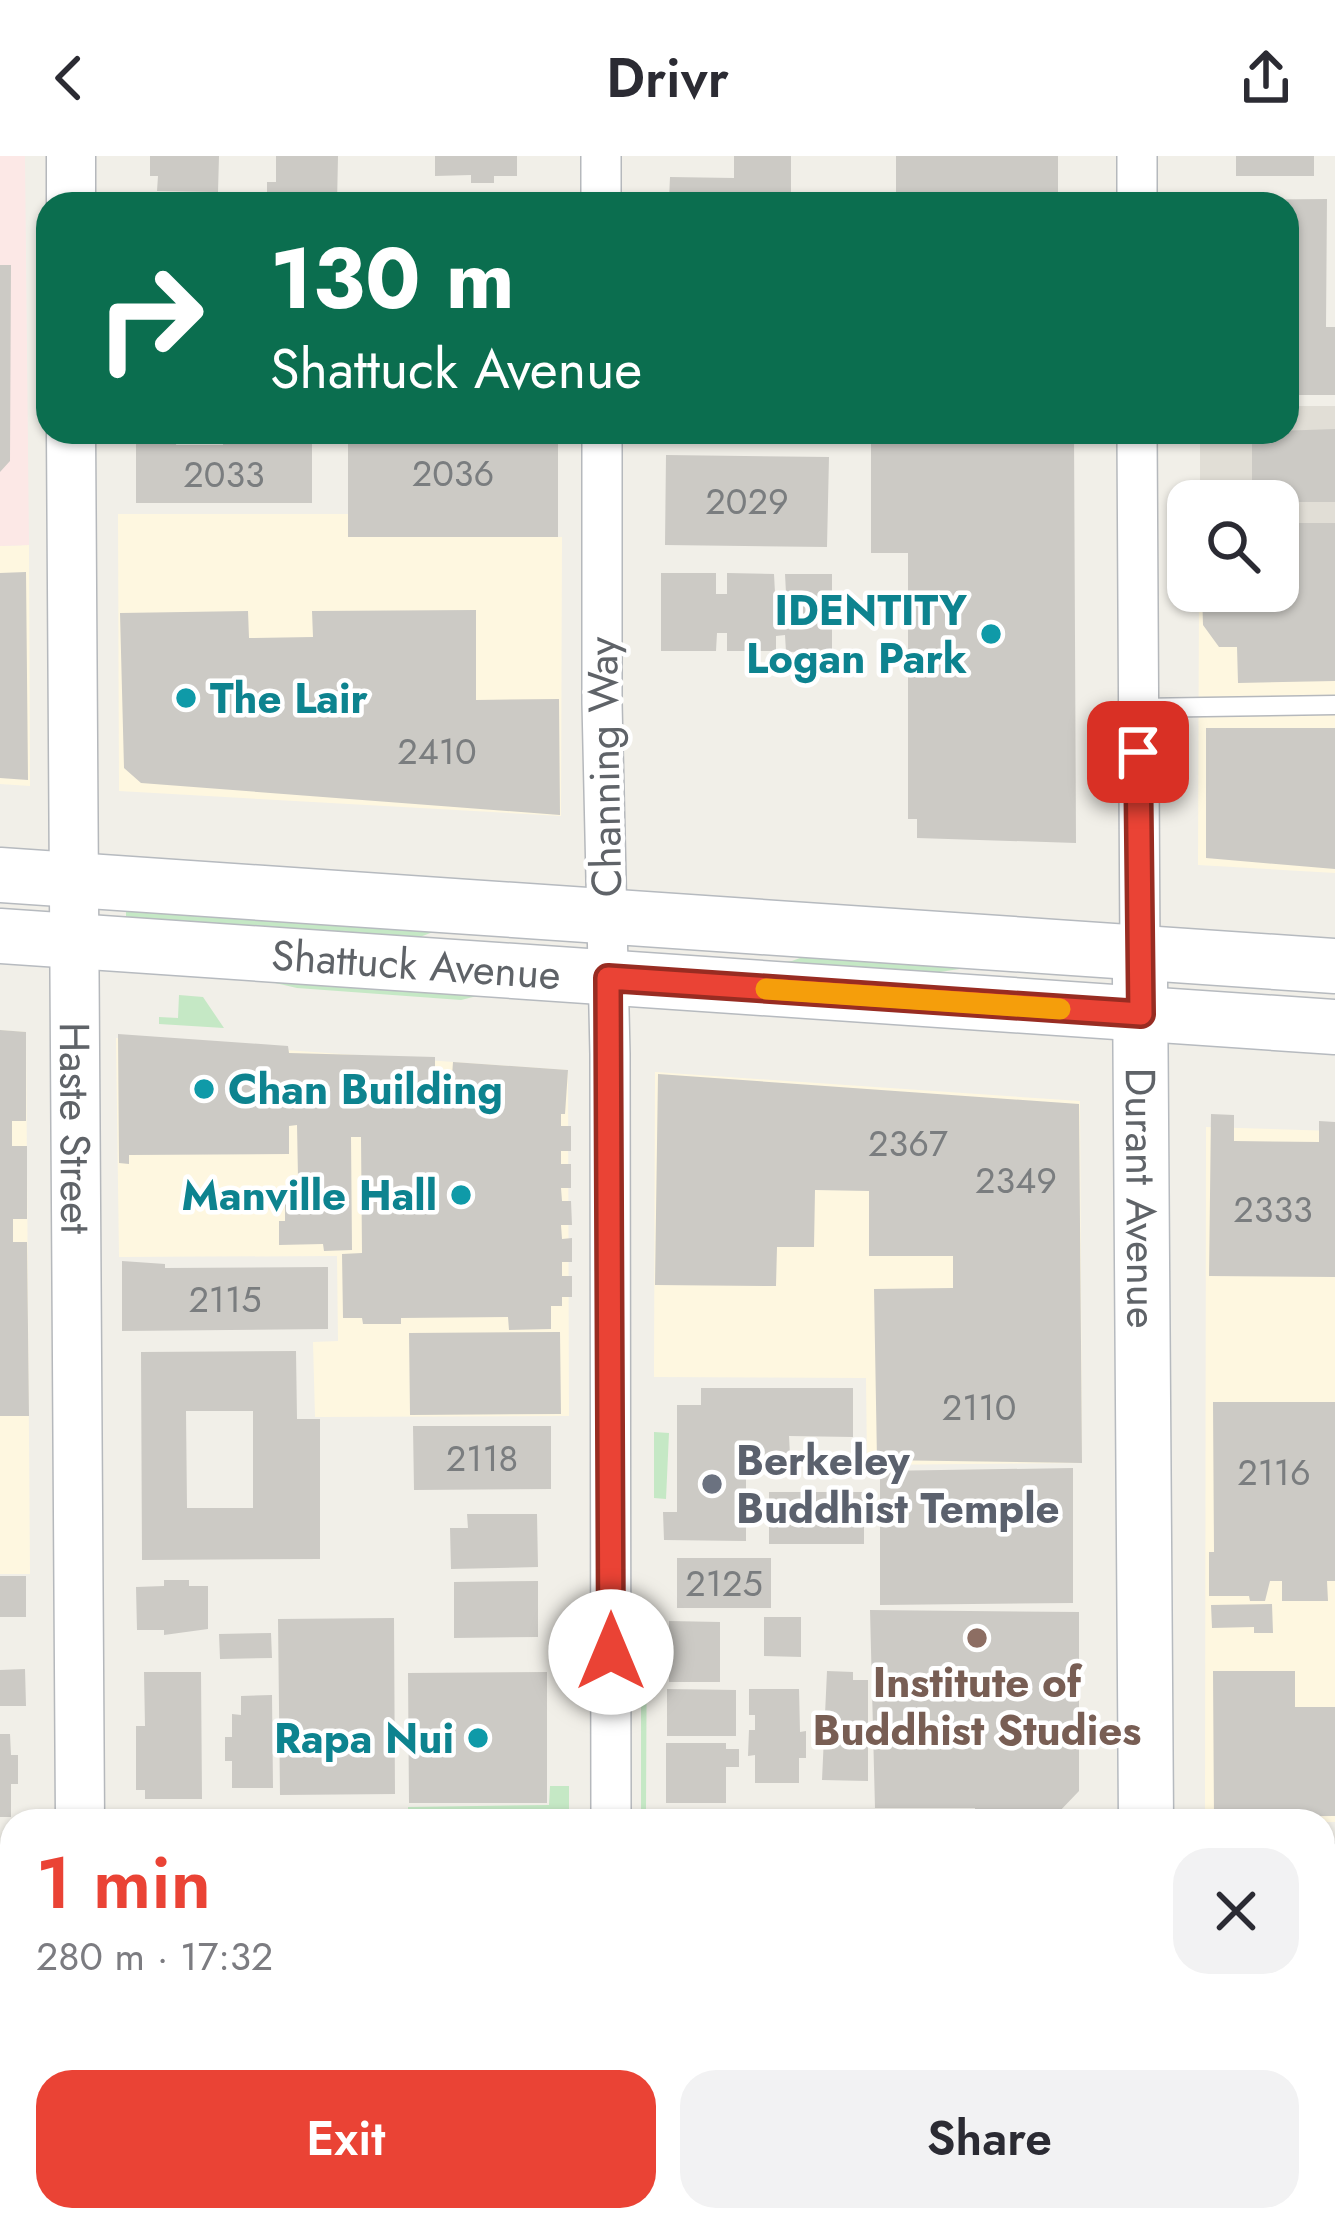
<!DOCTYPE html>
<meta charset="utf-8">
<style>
body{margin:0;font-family:Jost,sans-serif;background:#f2f2f3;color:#2b2b33;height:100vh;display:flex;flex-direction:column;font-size:45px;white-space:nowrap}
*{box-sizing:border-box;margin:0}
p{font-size:39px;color:#7c7c81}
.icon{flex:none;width:66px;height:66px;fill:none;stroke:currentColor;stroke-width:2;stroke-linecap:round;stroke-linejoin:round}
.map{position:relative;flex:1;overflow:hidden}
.details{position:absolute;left:0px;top:1653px;width:1335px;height:423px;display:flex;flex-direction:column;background:#fff;border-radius:36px 36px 0 0;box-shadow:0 3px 9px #0004}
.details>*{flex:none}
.top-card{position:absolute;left:36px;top:36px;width:1263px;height:252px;border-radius:36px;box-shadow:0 3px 9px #0004;background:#0b6e4f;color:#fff;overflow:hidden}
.tools{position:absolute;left:1167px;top:324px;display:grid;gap:24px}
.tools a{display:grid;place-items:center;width:132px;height:132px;border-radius:24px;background:#fff;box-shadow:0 3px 9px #0004;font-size:60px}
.pin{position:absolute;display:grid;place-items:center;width:102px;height:102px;color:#fff;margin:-51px;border-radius:24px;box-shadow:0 6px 18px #0006}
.me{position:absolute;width:132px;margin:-66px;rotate:0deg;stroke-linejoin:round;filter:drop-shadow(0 0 9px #0008)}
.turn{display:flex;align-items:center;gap:42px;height:252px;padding:0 36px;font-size:54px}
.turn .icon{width:156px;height:156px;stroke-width:2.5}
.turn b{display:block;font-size:84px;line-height:102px}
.round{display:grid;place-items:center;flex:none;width:126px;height:126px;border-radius:36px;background:#f2f2f3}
.headline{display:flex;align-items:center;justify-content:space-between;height:204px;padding:0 36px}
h1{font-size:72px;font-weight:600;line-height:90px;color:#ea4335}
.action{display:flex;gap:24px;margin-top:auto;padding:24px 36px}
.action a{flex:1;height:138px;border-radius:36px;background:#ea4335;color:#fff;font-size:48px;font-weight:600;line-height:138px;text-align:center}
.action a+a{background:#f2f2f3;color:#2b2b33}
header{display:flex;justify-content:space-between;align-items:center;height:156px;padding:0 36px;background:#fff;font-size:54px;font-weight:600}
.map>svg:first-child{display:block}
.commercial{fill:#fef7e0}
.education{fill:#e1ded6}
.medical{fill:#fce8e6}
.green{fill:#c5e8c5}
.building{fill:#cccac5;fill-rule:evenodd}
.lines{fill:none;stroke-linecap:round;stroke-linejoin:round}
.service-casing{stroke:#b5b8bc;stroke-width:21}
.minor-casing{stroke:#b5b8bc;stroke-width:42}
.tertiary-casing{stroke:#b5b8bc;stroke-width:51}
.secondary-casing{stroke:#b6babf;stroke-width:57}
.service{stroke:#fff;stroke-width:18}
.minor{stroke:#fff;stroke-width:39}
.tertiary{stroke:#fff;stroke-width:48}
.secondary{stroke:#fff;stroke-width:54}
.route-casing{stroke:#982c22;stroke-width:30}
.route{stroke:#ea4335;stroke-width:21}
.slow{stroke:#f59e0b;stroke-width:21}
.culture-dot{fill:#0f9aa8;stroke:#fff;stroke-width:4.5}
.worship-dot{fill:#6b7280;stroke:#fff;stroke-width:4.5}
.education-dot{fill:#8d6e63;stroke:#fff;stroke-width:4.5}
.labels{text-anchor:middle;stroke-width:9;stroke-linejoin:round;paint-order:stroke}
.number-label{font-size:36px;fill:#7a7d7f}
.culture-label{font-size:42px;font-weight:bold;fill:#0d838f;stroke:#fff;text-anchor:end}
.street-label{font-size:42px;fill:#5f6368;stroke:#fff}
.worship-label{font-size:42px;font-weight:bold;fill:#5b616d;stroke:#fff;text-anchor:start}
.education-label{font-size:42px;font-weight:bold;fill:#785e54;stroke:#fff}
</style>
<header><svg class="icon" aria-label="back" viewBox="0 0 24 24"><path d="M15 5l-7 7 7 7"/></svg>Drivr<svg class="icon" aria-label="share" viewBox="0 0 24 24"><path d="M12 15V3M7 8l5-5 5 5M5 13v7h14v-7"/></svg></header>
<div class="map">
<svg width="1335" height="2074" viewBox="0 0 1335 2074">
<rect width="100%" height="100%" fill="#f1efe8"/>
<path class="commercial" d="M118 358H348L349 381H562L561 660 119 635Z
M1335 367V717L1198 709 1199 435H1278Z
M29 389 30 630 0 628V390Z
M0 874 26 876 30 1418H0Z
M116 882 568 914 569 1260 315 1261 313 1186 338 1185 337 1100 119 1101Z
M655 916 1080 945 1082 1307 867 1309 866 1222 654 1221Z
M1206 971 1335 975V1666L1205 1665Z"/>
<path class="education" d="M1287 250H1335V367H1278V345H1200V276H1287Z"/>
<path class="medical" d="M0 0H25L29 389 0 390Z"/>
<path class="green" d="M126 744 556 775 557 785 433 776 412 784 126 768Z
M821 794 966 812 900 822 767 808 792 805Z
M272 821 481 839 461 844 297 832 271 826Z
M179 839 203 841 224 872 159 868V861L178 862Z
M654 1276 669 1277 666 1343 654 1342Z
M641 1456 647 1457 646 1653H641Z
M550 1630H569V1661L408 1662V1651L549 1649Z
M1323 2016H1335V2074H1211V2064H1323Z"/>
<path class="building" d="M150 0H219L218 36 157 35 158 20H150Z
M276 0H338L337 48H267V26H276Z
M435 0H517V20H494V27H471V19L435 20Z
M734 0H791V45L669 44 670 21 734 22Z
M896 0H1058V48H896Z
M1236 0H1314V20H1236Z
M1327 43 1326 171H1335V239H1287V48H1221V44Z
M0 109H11L10 305 0 316Z
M1335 273V346H1291V329L1274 330 1273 334 1252 330V276Z
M136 276H177L176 289H223V276H312V347H136Z
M348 276H558V381H348Z
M871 276H1074L1076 687 917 682V663H908V397H871Z
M666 299 829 301 827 391 665 389Z
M1278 367H1335V525L1238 527 1237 491H1219L1203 469 1202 435H1278Z
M26 416 28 624 0 622V417Z
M661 417H716V438H727V417L774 418 775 437H786L785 418H832V495L786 496 785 479 776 480V495H727V477H717L716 495H661Z
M476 454V544L559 543 560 659 141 627 124 612 120 457 248 455 249 482 313 481 312 455Z
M1206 572H1335V713L1206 702Z
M0 874 26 876V965H12V990H27V1063H13V1086H27L29 1260H0Z
M118 878 288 890 289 897 435 901V949H450L453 906 568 914 565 958H561V970H571V995H561V1008H571V1032H561L562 1045H571L572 1069H561L562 1083 572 1082V1106H562V1120H572V1141H562V1150H551V1173L509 1174 508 1161 401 1162V1168H363L362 1162H343L342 1098 362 1097 361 981H351L352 1094 324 1095 323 1088 279 1089V1065H285V1043H292V1022H298L297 969 289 970V998L129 999V1008L119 1007Z
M658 918 1079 948 1082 1307 877 1304 874 1133 953 1132V1100H869V1035L815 1034 814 1091H777L776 1130 655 1129Z
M1211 958 1234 959V985L1319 986V965L1335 966V1121L1209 1120Z
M122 1105 165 1108V1112L328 1111V1173L122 1175Z
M560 1176 561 1258 410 1259 409 1177Z
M296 1195 297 1263H320V1403L142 1404 141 1196ZM186 1255H253V1352H187Z
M701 1232H853V1281L789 1280 790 1300H746V1385L664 1384 663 1356H677V1249H701Z
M1213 1246H1335V1425H1327L1328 1445H1282V1425H1270L1265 1445H1250L1249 1440H1209V1396H1214Z
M413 1270H551V1333L414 1334Z
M1073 1312V1447L880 1449V1315Z
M769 1336H864V1388H769Z
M467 1358H537L538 1411 451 1413 450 1372H468Z
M677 1402H771V1452H677Z
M0 1420H26V1461H0Z
M164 1424H189V1430H208V1473L164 1479V1474H137L136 1431 164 1430Z
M538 1425V1481L454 1482V1426Z
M1272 1448 1273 1477H1254V1471L1212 1472 1211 1449Z
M870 1454 1079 1456V1635L1057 1658 975 1659V1652H875Z
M764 1461H801V1501L764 1500Z
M394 1462 395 1638 280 1639 278 1463Z
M669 1465 720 1466V1526H669Z
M271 1477 272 1502 220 1503 219 1478Z
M25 1513 26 1550H0V1514Z
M827 1515 853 1516V1524H868V1625L822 1624Z
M1213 1515H1295V1551H1335V1660L1214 1661Z
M144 1516H201L202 1643H145V1634H136V1570H145Z
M547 1516V1647H409L408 1517Z
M667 1533 736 1534V1580H667Z
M749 1533H799L800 1576 806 1575V1602H799V1627H755V1599L748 1600 749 1574H755V1559H749Z
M272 1539 273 1632H232V1605H225V1581H232V1558L241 1559V1540Z
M0 1578H10L11 1599H18V1628H11V1661H0Z
M666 1587H726V1593H739V1611H726V1647H666Z
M12 1764V1844H0V1765Z
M1323 1797H1335V2009L1323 2010Z
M0 1883H12V1926H0Z
M0 1949H12V1998H0Z
M1323 2016H1335V2069H1306V2064H1323Z
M316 2064H341L348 2068V2074H316Z
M438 2064H543V2074H438Z
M659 2064H792V2074H659Z"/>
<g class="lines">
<g class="service-casing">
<path id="service" d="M1138 552 1335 549"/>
</g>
<g class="minor-casing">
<path id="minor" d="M601 0V48
M1137 0V48
M602 276V547L610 898 611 1665
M1137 276 1140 797
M0 1710H12
M616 2064V2074"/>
</g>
<g class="tertiary-casing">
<g id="tertiary">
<path d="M71 0V48"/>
<path id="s1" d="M71 276 80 1665"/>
<path d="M1323 1712H1335"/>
<path d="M1323 1748H1335"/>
<path d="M83 2064V2074"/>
</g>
</g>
<g class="secondary-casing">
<g id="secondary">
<path d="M0 719 1335 810"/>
<path id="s2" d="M0 780 1335 871"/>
<path id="s3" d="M1140 823 1146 1665"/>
<path d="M1148 2064V2074"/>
</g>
</g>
<use href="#service" class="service"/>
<use href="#minor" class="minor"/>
<use href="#tertiary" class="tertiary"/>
<use href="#secondary" class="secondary"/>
</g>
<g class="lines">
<g class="route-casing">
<path id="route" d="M611 1496 608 822 1141 858 1138 596"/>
</g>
<use href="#route" class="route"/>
<path class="slow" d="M766 833 1060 853"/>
</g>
<g class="culture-dot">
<circle cx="991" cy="478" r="12"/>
<circle cx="186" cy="542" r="12"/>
<circle cx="204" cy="933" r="12"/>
<circle cx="461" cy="1039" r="12"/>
<circle cx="478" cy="1582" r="12"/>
</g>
<circle class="worship-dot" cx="712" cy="1328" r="12"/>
<circle class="education-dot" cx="977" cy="1482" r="12"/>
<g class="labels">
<g class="number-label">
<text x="453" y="330">2036</text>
<text x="224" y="331">2033</text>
<text x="747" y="358">2029</text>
<text x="437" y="608">2410</text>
<text x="908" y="1000">2367</text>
<text x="1016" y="1037">2349</text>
<text x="1273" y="1066">2333</text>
<text x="225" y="1156">2115</text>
<text x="979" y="1264">2110</text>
<text x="482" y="1315">2118</text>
<text x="1274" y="1329">2116</text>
<text x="724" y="1440">2125</text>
</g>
<g class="culture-label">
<text x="967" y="469">IDENTITY<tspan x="967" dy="48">Logan Park</tspan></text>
<text x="210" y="557" text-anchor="start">The Lair</text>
<text x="228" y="948" text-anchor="start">Chan Building</text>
<text x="437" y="1054">Manville Hall</text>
<text x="454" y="1597">Rapa Nui</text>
</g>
<g class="street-label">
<text transform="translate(604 611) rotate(-91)" y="15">Channing Way</text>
<text dy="15" stroke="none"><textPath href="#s2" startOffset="417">Shattuck Avenue</textPath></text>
<text dy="15" stroke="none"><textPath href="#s1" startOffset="696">Haste Street</textPath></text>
<text dy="15" stroke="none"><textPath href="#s3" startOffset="219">Durant Avenue</textPath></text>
</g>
<g class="worship-label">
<text x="736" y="1319">Berkeley<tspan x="736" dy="48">Buddhist Temple</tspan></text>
</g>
<g class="education-label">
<text x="977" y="1541">Institute of<tspan x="977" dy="48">Buddhist Studies</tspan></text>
</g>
</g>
</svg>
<div class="tools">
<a><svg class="icon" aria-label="search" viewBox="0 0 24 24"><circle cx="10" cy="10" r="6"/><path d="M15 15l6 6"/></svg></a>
</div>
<div class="pin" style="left:1138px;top:596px;background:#d93025"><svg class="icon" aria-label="arrive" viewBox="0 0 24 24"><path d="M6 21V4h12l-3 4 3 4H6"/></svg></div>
<svg class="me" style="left:611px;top:1496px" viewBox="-20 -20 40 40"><circle r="19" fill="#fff"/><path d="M0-13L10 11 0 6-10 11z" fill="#ea4335"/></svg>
<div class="top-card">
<div class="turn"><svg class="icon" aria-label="right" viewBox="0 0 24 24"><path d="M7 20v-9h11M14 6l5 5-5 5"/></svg><div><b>130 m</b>Shattuck Avenue</div></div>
</div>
<section class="details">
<div class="headline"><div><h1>1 min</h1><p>280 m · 17:32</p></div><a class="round"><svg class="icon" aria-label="close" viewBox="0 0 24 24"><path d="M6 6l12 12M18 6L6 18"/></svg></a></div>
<div class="action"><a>Exit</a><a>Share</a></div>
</section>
</div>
